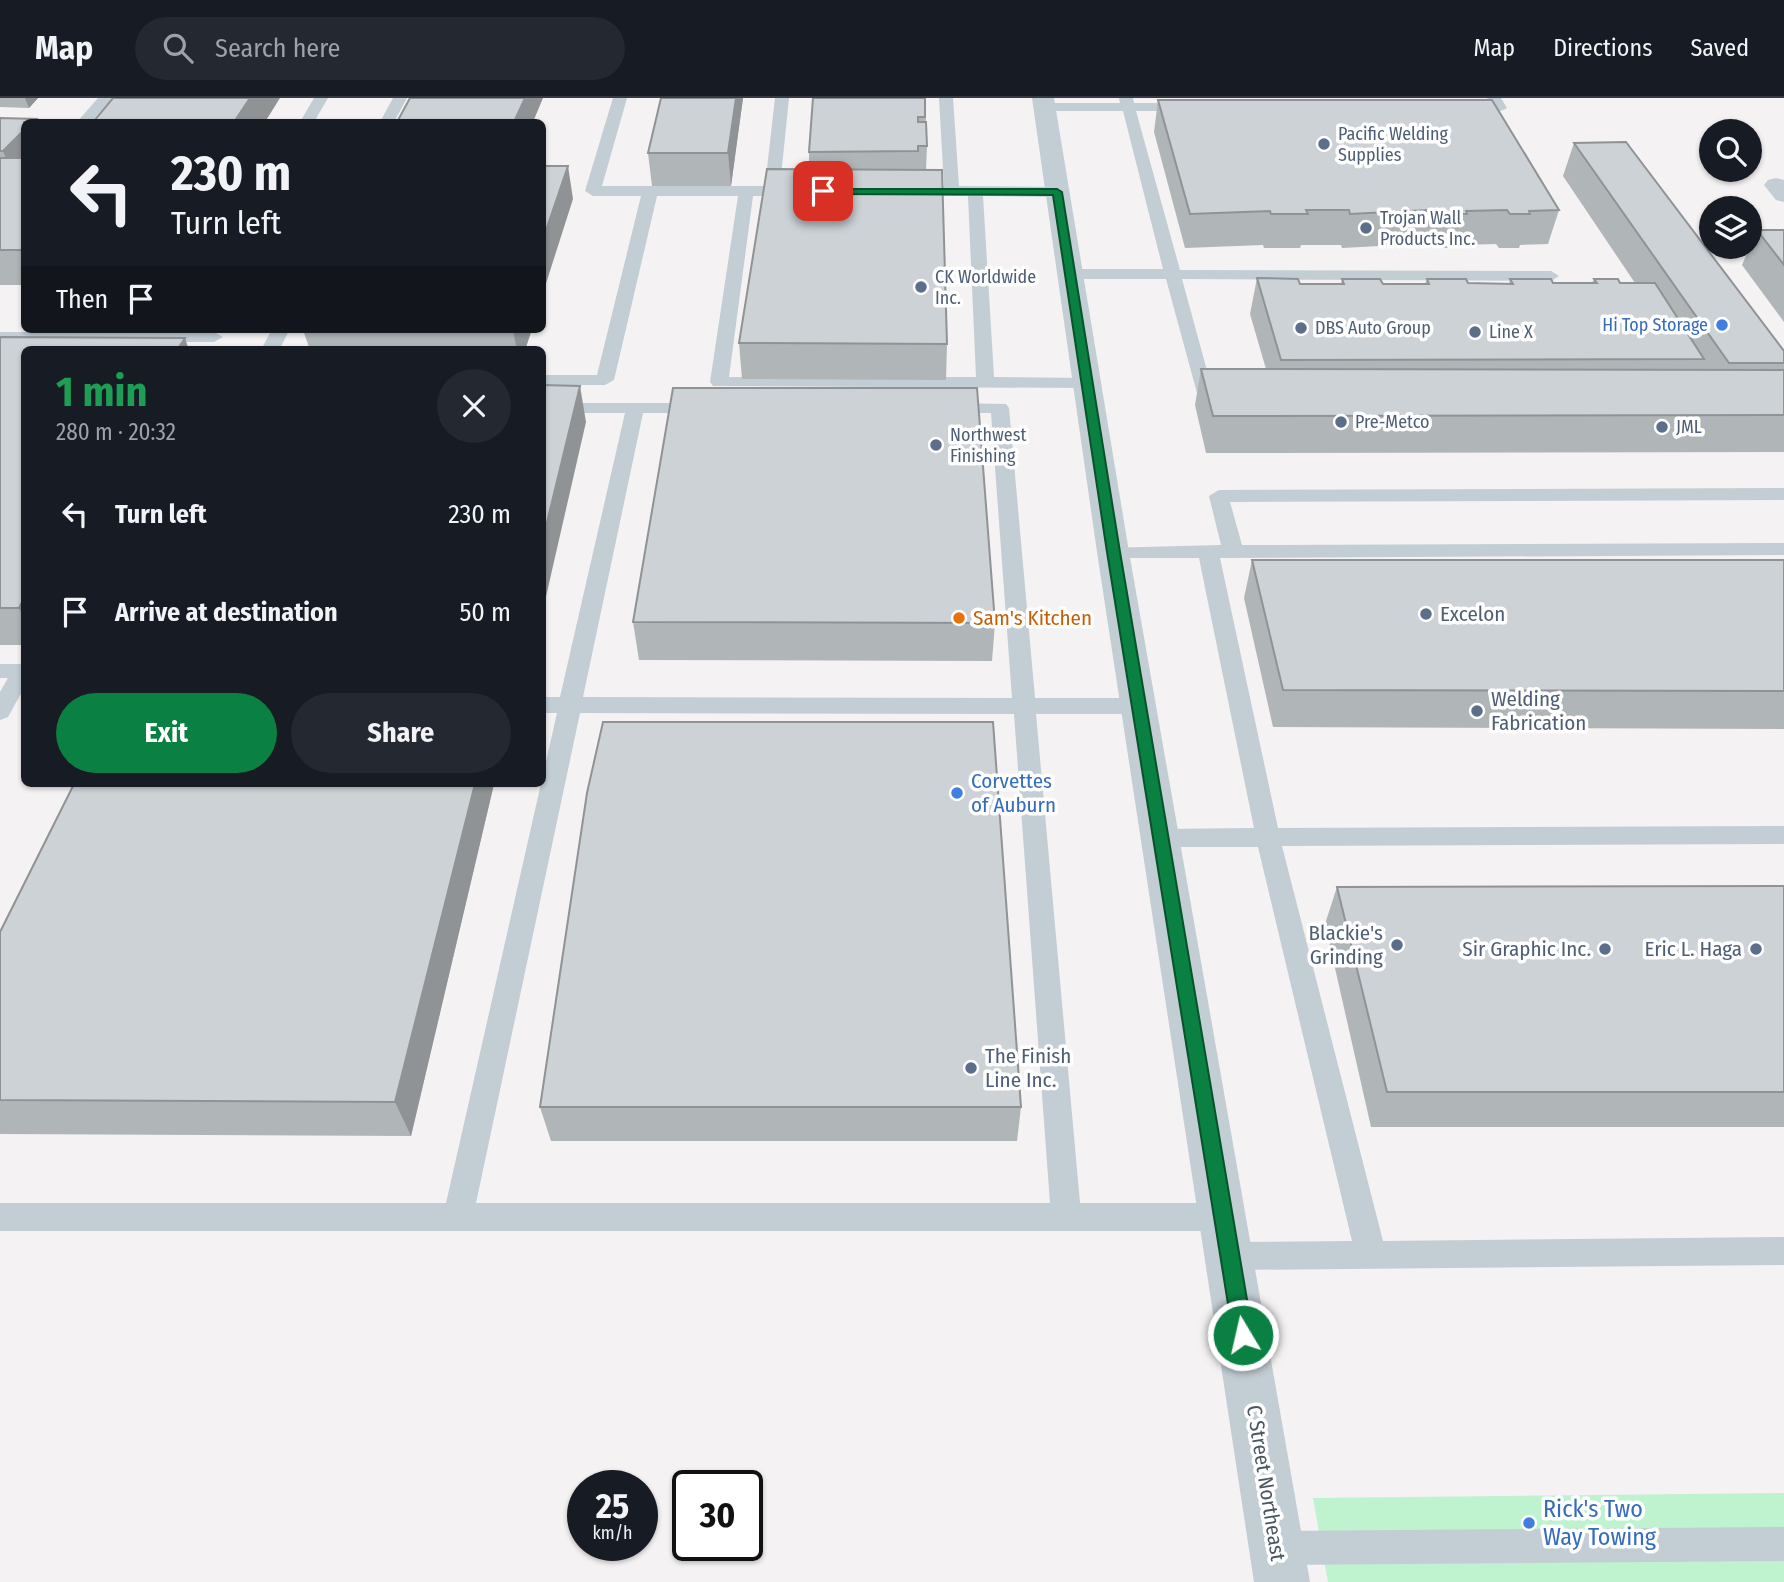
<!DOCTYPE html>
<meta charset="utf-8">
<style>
body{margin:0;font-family:"Fira Sans Condensed",sans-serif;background:#242831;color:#f1f3f6;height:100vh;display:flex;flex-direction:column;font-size:26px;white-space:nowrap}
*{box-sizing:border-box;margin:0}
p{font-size:23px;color:#9ea1a6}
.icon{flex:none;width:38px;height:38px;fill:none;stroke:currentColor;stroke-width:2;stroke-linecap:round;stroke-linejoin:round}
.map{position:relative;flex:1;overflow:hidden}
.panel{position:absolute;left:21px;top:248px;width:525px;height:441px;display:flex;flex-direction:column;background:#171b24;border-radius:10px;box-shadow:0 2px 5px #0004}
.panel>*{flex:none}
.hud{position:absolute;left:21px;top:21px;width:525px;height:214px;border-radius:10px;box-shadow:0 2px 5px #0004;background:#171b24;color:#f1f3f6;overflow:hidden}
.tools{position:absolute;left:1699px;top:21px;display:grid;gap:14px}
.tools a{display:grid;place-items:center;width:63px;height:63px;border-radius:50%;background:#171b24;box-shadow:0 2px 5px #0004;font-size:35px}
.speed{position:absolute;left:567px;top:1372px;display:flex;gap:14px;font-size:35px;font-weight:700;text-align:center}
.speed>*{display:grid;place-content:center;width:91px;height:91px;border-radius:50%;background:#171b24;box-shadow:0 2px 5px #0004;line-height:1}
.speed small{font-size:18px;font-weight:400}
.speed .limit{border:4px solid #111;border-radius:10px;background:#fff;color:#111}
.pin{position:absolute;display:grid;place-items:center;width:60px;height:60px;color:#fff;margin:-30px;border-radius:14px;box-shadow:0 4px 10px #0006}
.me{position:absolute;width:77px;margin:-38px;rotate:351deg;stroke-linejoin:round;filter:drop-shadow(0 0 5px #0008)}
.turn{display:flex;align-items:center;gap:24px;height:147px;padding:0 35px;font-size:32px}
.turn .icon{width:91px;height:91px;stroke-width:2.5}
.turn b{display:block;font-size:49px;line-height:60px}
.then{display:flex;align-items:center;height:66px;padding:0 35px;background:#0003;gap:14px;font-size:26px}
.round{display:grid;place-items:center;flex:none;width:74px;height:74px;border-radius:37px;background:#242831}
.overview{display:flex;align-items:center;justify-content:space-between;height:119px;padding:0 35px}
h1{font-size:42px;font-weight:700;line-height:52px;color:#1e9e55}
.action{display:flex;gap:14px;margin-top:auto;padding:14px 35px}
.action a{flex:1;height:80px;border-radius:42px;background:#0b8043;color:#fff;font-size:28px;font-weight:700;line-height:80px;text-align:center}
.action a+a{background:#242831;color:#f1f3f6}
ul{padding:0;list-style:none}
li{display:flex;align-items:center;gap:21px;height:98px;padding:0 35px}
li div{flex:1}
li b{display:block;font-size:26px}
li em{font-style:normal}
header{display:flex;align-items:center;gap:42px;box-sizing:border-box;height:98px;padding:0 35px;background:#171b24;border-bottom:2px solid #363941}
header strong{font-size:33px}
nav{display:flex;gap:38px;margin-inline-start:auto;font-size:24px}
.search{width:490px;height:63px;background:#242831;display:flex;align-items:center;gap:18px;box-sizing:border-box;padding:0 24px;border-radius:38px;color:#9ea1a6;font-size:26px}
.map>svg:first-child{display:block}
.green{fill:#bff2cf}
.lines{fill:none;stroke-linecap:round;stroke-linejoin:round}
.lane{fill:#c2cdd4;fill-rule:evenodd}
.street{fill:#c2cdd4;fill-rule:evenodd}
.wall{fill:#b0b5b8}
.shaded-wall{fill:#909396}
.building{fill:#cdd2d6;stroke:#909396;stroke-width:2}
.route{fill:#0b8043;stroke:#07532c;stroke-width:2}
.service-dot{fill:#5c6f8a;stroke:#fff;stroke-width:2.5}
.shop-dot{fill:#3f7fe0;stroke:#fff;stroke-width:2.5}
.food-dot{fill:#e8710a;stroke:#fff;stroke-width:2.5}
.labels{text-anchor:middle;stroke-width:7;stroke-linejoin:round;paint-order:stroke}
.far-service-label{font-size:18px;fill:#4e5e75;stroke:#fff;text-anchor:start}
.far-shop-label{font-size:18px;fill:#366cbe;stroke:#fff;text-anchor:end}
.service-label{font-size:21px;fill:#4e5e75;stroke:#fff;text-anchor:start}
.food-label{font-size:21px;fill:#c56008;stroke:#fff;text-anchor:start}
.shop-label{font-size:21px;fill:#366cbe;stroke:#fff;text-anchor:start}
.street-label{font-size:21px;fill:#485760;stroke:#fff}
.near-shop-label{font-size:24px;fill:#366cbe;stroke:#fff;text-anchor:start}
</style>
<header>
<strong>Map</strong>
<div class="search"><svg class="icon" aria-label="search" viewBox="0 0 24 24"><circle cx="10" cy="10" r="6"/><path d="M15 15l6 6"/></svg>Search here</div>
<nav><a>Map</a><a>Directions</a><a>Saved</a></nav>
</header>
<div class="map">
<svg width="1784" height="1484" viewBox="0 0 1784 1484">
<rect width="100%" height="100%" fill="#f4f2f2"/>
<path class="green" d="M1784 1395V1484H1328L1313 1400Z"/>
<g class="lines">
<path class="lane" d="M98 0H112L91 24H77Z
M314 0H328L314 24H300Z
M393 0H407L394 24H380Z
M613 0H627L602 88H765L775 0H789L780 88 790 93 782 98H753L729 279H976L968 98H910L902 93 910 88H944L939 0H953L959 88 1057 89 1065 94 1057 99 983 98 994 279 1087 280 1096 285 1087 290 713 288 710 284 738 98H657L614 282 605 287H542V277H597L641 98H593L585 93Z
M1119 0H1133L1134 5H1190L1197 9 1190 13H1136L1180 172 1551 173 1559 178 1551 183 1182 181 1212 291 1203 296 1197 295 1166 181H1070L1062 176 1070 171H1163L1123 13H1044L1037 9 1044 5H1120Z
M1487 0H1501L1507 10C1497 17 1468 17 1458 10L1465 6H1491Z
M272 231H290L279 252H261Z
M0 234H214L223 239 214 244H0Z
M542 305H704L713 310 704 315H643L583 599 1012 600 991 315H947L938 310 947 305 1006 306 1009 310 1035 600H1139L1147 603 1150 608 1147 613 1139 616H1036L1080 1105H1224L1235 1109 1239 1119 1235 1129 1224 1133H0V1105H446L557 615H542V599H560L625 315H542ZM580 615 1014 616 1050 1105H476Z
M1784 390V402L1230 404 1242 447 1784 445V457L1220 460 1278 730 1784 728V746L1282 748 1383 1143 1784 1139V1167L1230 1172 1219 1168 1215 1158 1219 1148 1230 1144 1352 1143 1258 749H1161L1152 746 1149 740 1152 734 1161 731 1254 730 1199 460H1113L1106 458 1103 454 1106 450 1221 447 1209 398 1219 392Z
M0 566H24V590L8 619 0 622V594L8 580H0Z
M1784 1429V1463L1277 1467 1265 1462 1260 1450 1265 1438 1277 1433Z"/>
<path class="street" d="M1032 0H1054L1129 454 1310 1484H1254L1097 454Z
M1776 80 1784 82V104L1776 102 1764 87 1768 82Z"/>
</g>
<path class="wall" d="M0 0H38L29 10 0 9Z
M661 0H743L731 88H652L648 55Z
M925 0 927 48 926 72 947 246 946 282 742 281 739 245 809 72V54Z
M1158 2 1559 112 1548 146 1520 147 1519 150H1499L1496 146 1459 147 1458 150H1421L1418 146 1342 150 1341 147H1301L1300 150H1264L1263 147 1185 150 1154 34Z
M0 20 36 21 38 24H24V187H0Z
M1574 45 1784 253V354L1206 355 1195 307 1201 271H1266L1250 216 1257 180 1300 186H1341L1342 181 1383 186H1425L1427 181 1468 185 1509 186 1510 181 1553 185H1592L1594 181 1620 185H1635L1563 78Z
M1757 132H1784V224L1742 167Z
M532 231 525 252H310L303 232Z
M0 239 24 252V547H0Z
M1252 462H1784V631L1273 629 1244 500Z
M633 524 995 525 992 563 639 562Z
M494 686 411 1038 0 1036V834Z
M1784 788V1029H1371L1325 826 1337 789Z
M540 1009H1021L1017 1043H551Z"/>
<path class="shaded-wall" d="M25 0H38L29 10Z
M250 0H280L265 24H234Z
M525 0H543L533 24H514Z
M736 0H743L731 88 728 55Z
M24 32V79L17 86 3 53Z
M568 68 573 101 542 198V144Z
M514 231H532L525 252H517L513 233Z
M185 240 189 252H177Z
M580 288 586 324 542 516V445Z
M24 500V521L19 510Z
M475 686H494L411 1038 395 1004Z"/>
<path class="building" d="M113 0H250L234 24H93Z
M410 0H525L514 24H397Z
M661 0H736L728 55H648Z
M813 0H925V19H918V24H926L927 48H918V53L809 54Z
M1158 2H1492L1559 112 1529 113 1530 116H1510L1507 112 1466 113 1467 116H1430L1428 112 1350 116 1349 112H1306L1308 116H1271L1270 113 1190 116Z
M0 20 36 21 32 24H24V32L3 53H0Z
M1626 44 1784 253V265H1729L1574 45Z
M0 60H24V152H0Z
M542 68H568L542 144Z
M767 71 942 72 947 246 739 245Z
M1757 132H1784V167Z
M1257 180 1298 181 1300 186H1344L1342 181H1380L1383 186H1429L1427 181H1466L1468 185 1513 186 1510 181H1551L1553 185H1597L1594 181H1618L1620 185H1655L1704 261 1281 262Z
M304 231H514L513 233 303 232Z
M0 239 185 240 177 252H24V500L19 510H0Z
M1201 271 1784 272V317L1213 318Z
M542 287 580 288 542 445Z
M673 290H977L995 525 633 524Z
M1252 462H1784V593L1283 592Z
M603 624H993L1021 1009H540L587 695Z
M74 686H475L395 1004 0 1002V834Z
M1784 788V994H1387L1337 789Z"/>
<path class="route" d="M820 91H1057L1062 94 1120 454 1253 1237 1250 1244 1243 1247 1236 1244 1233 1237 1107 454 1053 97 823 96 818 93Z"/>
<g class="service-dot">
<circle cx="1324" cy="46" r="7"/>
<circle cx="1366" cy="130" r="7"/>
<circle cx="921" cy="189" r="7"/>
<circle cx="1301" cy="230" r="7"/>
<circle cx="1475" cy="234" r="7"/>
<circle cx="1341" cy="324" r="7"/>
<circle cx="1662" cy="329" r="7"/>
<circle cx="936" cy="347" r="7"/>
<circle cx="1426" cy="516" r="7"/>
<circle cx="1477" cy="613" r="7"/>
<circle cx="1397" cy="847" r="7"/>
<circle cx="1605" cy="851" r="7"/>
<circle cx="1756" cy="851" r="7"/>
<circle cx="971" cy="970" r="7"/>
</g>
<g class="shop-dot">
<circle cx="1722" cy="227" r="7"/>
<circle cx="957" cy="695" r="7"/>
<circle cx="1529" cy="1425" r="7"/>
</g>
<circle class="food-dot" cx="959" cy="520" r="7"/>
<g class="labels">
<g class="far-service-label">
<text x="1338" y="42">Pacific Welding<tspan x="1338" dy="21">Supplies</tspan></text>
<text x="1380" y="126">Trojan Wall<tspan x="1380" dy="21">Products Inc.</tspan></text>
<text x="935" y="185">CK Worldwide<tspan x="935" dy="21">Inc.</tspan></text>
<text x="1315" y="236">DBS Auto Group</text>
<text x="1489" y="240">Line X</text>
<text x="1355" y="330">Pre-Metco</text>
<text x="1676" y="335">JML</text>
<text x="950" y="343">Northwest<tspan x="950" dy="21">Finishing</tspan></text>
</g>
<g class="far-shop-label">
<text x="1708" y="233">Hi Top Storage</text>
</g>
<g class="service-label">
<text x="1440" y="523">Excelon</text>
<text x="1491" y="608">Welding<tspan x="1491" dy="24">Fabrication</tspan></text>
<text x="1383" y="842" text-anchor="end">Blackie's<tspan x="1383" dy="24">Grinding</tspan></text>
<text x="1591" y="858" text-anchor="end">Sir Graphic Inc.</text>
<text x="1742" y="858" text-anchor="end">Eric L. Haga</text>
<text x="985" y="965">The Finish<tspan x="985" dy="24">Line Inc.</tspan></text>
</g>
<g class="food-label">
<text x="973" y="527">Sam's Kitchen</text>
</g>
<g class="shop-label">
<text x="971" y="690">Corvettes<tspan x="971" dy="24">of Auburn</tspan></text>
</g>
<g class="street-label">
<text transform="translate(1266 1385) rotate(81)" y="7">C Street Northeast</text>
</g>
<g class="near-shop-label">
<text x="1543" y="1419">Rick's Two<tspan x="1543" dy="28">Way Towing</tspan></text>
</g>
</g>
</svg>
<div class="tools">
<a><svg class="icon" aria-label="search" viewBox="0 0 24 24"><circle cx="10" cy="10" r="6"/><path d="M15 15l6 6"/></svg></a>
<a><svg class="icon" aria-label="layers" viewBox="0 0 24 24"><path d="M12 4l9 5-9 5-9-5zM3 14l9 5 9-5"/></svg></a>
</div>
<div class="speed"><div>25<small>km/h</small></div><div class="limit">30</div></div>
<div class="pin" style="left:823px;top:93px;background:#d93025"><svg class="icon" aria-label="arrive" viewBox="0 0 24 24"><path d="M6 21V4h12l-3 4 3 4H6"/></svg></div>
<svg class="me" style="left:1243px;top:1237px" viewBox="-20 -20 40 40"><circle r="17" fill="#0b8043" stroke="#fff" stroke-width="3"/><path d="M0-11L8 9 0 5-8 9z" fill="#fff"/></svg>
<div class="hud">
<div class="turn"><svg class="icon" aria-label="left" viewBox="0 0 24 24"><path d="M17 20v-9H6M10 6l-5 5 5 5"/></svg><div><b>230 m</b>Turn left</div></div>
<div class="then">Then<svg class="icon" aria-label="arrive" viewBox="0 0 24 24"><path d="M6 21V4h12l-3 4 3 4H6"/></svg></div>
</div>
<section class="panel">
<div class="overview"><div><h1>1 min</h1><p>280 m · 20:32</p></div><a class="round"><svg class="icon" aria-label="close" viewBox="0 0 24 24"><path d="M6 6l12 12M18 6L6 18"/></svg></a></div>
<ul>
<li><svg class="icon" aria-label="left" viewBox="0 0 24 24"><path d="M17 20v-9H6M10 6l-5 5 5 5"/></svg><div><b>Turn left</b></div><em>230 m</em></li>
<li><svg class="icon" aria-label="arrive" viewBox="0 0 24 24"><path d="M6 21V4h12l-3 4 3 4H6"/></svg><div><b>Arrive at destination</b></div><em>50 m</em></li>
</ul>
<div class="action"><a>Exit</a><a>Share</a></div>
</section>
</div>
